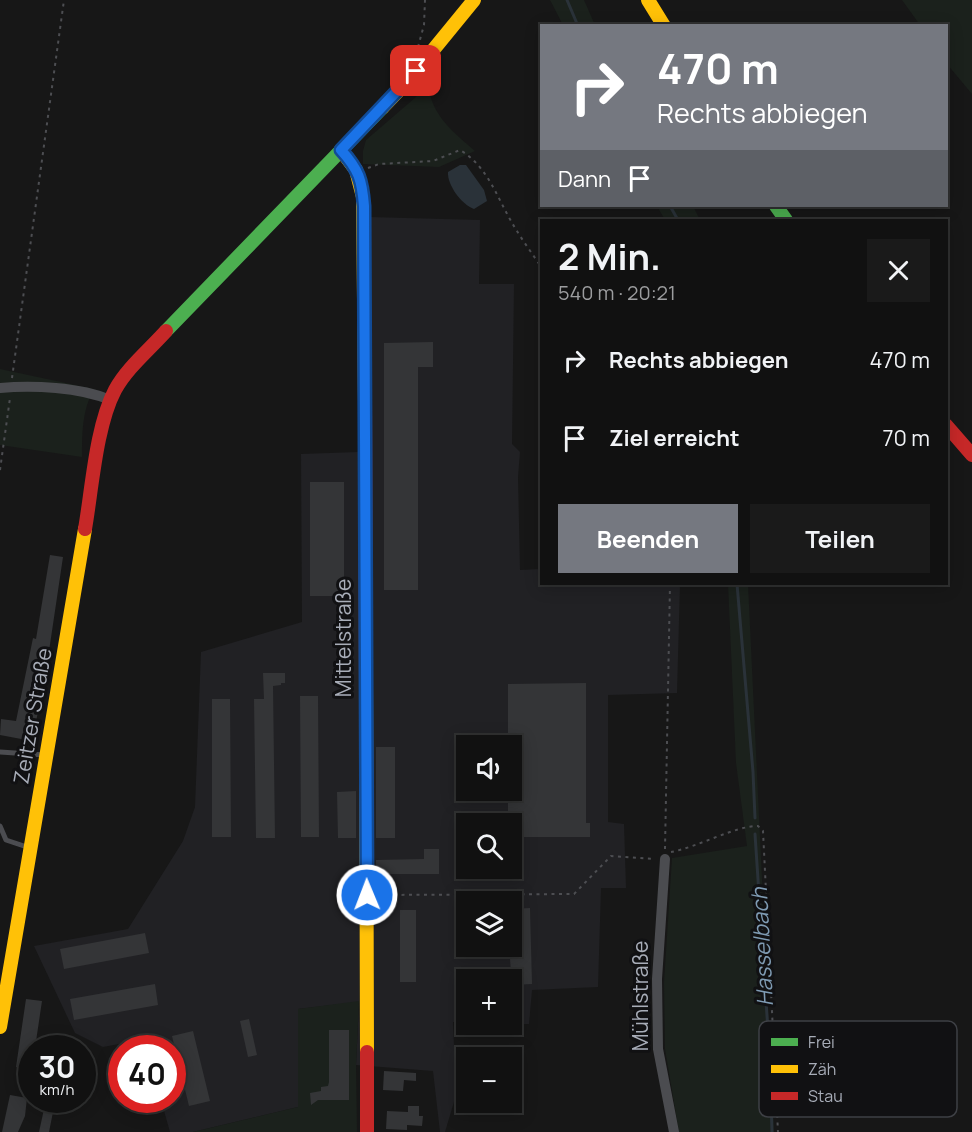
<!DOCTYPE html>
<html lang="de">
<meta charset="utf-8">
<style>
body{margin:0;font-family:Manrope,sans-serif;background:#1a1a1a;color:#f1f3f6;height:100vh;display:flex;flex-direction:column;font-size:22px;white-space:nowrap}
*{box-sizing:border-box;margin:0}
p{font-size:20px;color:#9c9d9f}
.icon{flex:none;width:33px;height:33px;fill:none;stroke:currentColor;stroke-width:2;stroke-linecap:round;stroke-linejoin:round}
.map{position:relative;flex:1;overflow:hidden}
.details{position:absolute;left:540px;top:219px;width:408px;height:366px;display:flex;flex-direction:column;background:#111;border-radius:0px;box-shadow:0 3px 15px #0003,0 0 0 2px #303131}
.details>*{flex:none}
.banner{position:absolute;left:540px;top:24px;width:408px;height:183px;border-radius:0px;box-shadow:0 3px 15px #0003,0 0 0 2px #303131;background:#757880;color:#fff;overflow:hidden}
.tools{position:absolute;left:456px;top:735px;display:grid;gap:12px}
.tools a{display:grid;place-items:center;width:66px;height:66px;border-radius:0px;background:#111;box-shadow:0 3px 15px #0003,0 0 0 2px #303131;font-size:30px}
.speed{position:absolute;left:18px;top:1035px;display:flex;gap:12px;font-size:30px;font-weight:700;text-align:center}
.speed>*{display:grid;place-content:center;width:78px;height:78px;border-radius:50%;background:#111;box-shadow:0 3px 15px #0003,0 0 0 2px #303131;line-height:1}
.speed small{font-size:15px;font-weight:400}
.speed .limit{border:9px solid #d22;background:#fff;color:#111}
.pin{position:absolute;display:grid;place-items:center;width:51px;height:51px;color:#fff;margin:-26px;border-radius:12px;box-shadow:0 3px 9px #0006}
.me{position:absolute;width:66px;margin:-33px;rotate:359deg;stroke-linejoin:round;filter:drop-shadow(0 0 4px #0008)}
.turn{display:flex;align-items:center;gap:21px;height:126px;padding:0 18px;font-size:27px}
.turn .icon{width:78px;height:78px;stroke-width:2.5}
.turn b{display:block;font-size:42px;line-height:51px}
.then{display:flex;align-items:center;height:57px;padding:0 18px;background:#0003;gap:12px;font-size:22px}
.round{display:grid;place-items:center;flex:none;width:63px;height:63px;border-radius:0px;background:#1a1a1a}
.head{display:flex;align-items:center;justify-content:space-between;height:102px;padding:0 18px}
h1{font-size:36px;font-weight:700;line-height:45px}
.cta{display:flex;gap:12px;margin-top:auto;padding:12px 18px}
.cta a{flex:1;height:69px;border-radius:0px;background:#757880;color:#fff;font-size:24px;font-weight:700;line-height:69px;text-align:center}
.cta a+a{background:#1a1a1a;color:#f1f3f6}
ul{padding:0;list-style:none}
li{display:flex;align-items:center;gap:18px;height:78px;padding:0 18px}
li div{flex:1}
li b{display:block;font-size:22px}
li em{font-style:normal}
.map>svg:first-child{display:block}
.built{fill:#212124;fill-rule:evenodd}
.green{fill:#1b211c}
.water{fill:#2a3239}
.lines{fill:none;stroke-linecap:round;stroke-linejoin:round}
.stream{stroke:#2a3239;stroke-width:3}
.building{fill:#343537}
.path{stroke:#4d4e52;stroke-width:2;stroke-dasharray:3 4.5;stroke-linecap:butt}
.lane{stroke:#4b4c50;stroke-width:5}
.street{stroke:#4b4c50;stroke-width:10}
.fast{stroke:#4caf50;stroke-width:14}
.slow{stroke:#ffc107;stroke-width:14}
.jam{stroke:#c62828;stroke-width:14}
.route-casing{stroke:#114b97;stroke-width:15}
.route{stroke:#1a73e8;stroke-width:10}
.labels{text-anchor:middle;stroke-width:6;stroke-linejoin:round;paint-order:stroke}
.street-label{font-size:21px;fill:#a8adb8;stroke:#111113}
.water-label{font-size:22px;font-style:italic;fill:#7f9bb3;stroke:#111113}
.key{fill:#111113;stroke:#3e4045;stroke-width:1.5}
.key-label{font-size:16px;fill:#a8adb8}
</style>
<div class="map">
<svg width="972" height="1132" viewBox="0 0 972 1132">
<rect width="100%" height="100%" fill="#171717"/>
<path class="built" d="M369 217 480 220 479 284H514L512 444 520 452 518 477 520 570 541 569 542 584H680L677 693 608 695V822L624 824 626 888H601L598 987 532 990 529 1024H512V980H466V1022H453L456 1095 445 1132H440L433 1071 356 1065 359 1002 298 1009V1107L193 1132H170L161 1100H172V1048H148L145 1039 103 1047 75 1033 34 946 128 929 183 841 195 807 201 652 302 622 301 454 358 452ZM466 746H512V790H466ZM466 824H512V868H466ZM466 902H512V946H466Z"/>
<path class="green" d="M550 0H584L595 25H563Z
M902 0H972V94L947 64 946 26 920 25Z
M428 82C430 114 452 131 475 151L439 167 363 164V151L366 140 416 97Z
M657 206H693L700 220H665Z
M0 369 94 389C82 410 82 433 82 457L0 445Z
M728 584H748L774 1132H679L665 1049 664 983 672 858 747 846 736 763Z
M359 1001 356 1065 357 1132H193L298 1107V1009Z"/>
<path class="water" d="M460 165H466L484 190 487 201 474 209C462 205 447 185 448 172Z"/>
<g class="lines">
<path class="stream" d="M567 0 578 26
M670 206 678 220
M737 584 753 772
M753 772 755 818
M755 834 770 1061 772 1132"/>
</g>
<path class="building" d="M433 342V367H418V590H384V343Z
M310 482H344V596H310Z
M50 555 63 557 45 678 32 741 0 735 1 719 16 721 33 638 36 639Z
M263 673H285V683H281V685L273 686 275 838H256L254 699H264Z
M586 683V823H590V837H512V824H508V790H512V746H508V684Z
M300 696H318L319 837H301Z
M212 699H230L231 837H212Z
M376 747H395V838H376Z
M356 791V838H338L337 792Z
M424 849H439V874H386V885H376V860L424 859Z
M530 908 532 984 512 985 509 946H512V909Z
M400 910H416V982H400Z
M145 933 149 953 64 969 60 949Z
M155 984 158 1005 74 1020 70 999Z
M26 999 42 1001 35 1048H32V1070L16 1067Z
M249 1019 257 1055 248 1057 240 1021Z
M329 1030H349V1100H318L311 1105 310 1093 321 1091V1087L328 1086 329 1082Z
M193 1031 210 1101 189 1106 172 1036Z
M384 1071 416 1073V1081L404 1080 403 1091 383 1090Z
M10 1095 27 1098 25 1116 18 1132H2Z
M46 1100 55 1102 49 1132H39Z
M408 1106H419V1116H423L422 1126 407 1125V1130L386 1129 387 1111 408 1112Z"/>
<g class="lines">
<path class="path" d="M418 47 424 25 425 0
M368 168 379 164 433 161 460 150C487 166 496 195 511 221 520 237 531 252 542 268
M12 378 64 0
M0 470 10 398
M665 849 670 584
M671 852C698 847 735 826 758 826L763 831 778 1132
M379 895 574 894 611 856 654 859"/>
<path class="lane" d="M0 752 45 755
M0 826 6 840 27 847"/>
<path class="street" d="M0 388C32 385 80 387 110 400
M665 859 657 979 658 1049 674 1132"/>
<path class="fast" d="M776 206 786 220
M166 331 382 108"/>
<path class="slow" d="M648 0 664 26
M382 108 407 82 474 0
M341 150 356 170 363 197 365 401
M366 685 367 1052
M0 1027 85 529"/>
<path class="jam" d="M365 401 366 685
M946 425 972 455
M85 529C92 489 96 426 115 390 127 368 149 350 166 331
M367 1052V1132"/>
</g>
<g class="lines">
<g class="route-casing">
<path id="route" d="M367 895 364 206C362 180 359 170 341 150L416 71"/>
</g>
<use href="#route" class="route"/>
</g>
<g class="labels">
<g class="street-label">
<text transform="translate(344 638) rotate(-90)" y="7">Mittelstraße</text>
<text transform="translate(33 716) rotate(-80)" y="7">Zeitzer Straße</text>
<text transform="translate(641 996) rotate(-90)" y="7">Mühlstraße</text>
</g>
<g class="water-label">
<text transform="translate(762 947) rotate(-93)" y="8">Hasselbach</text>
</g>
</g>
<rect x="759" y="1021" width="198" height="96" rx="9" class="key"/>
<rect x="771" y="1038" width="27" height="8" fill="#4caf50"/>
<rect x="771" y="1065" width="27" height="8" fill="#ffc107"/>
<rect x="771" y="1092" width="27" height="8" fill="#c62828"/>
<g class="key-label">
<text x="808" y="1048">Frei</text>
<text x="808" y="1075">Zäh</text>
<text x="808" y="1102">Stau</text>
</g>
</svg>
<div class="tools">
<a><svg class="icon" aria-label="sound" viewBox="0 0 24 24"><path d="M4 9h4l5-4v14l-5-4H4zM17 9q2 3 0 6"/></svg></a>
<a><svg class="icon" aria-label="search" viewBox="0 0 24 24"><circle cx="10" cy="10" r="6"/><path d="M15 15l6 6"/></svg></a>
<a><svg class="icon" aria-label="layers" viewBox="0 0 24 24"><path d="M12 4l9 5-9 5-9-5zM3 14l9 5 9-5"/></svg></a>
<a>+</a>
<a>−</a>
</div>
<div class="speed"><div>30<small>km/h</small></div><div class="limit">40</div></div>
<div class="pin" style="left:416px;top:71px;background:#d93025"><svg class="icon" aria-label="arrive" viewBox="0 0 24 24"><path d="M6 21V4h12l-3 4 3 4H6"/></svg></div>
<svg class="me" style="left:367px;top:895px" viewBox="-20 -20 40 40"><circle r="17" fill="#1a73e8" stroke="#fff" stroke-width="3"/><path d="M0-11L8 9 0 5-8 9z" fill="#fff"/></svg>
<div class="banner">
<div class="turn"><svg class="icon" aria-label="right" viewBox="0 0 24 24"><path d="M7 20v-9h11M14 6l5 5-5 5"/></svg><div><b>470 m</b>Rechts abbiegen</div></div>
<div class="then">Dann<svg class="icon" aria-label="arrive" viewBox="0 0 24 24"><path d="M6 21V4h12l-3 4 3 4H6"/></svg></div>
</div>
<section class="details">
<div class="head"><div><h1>2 Min.</h1><p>540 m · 20:21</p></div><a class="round"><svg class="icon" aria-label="close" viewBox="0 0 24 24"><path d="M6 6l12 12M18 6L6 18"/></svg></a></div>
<ul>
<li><svg class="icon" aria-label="right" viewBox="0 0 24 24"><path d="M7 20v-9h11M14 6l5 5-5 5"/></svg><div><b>Rechts abbiegen</b></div><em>470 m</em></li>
<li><svg class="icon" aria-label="arrive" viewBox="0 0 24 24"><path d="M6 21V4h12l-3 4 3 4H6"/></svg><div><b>Ziel erreicht</b></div><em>70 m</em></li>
</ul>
<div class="cta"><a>Beenden</a><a>Teilen</a></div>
</section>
</div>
